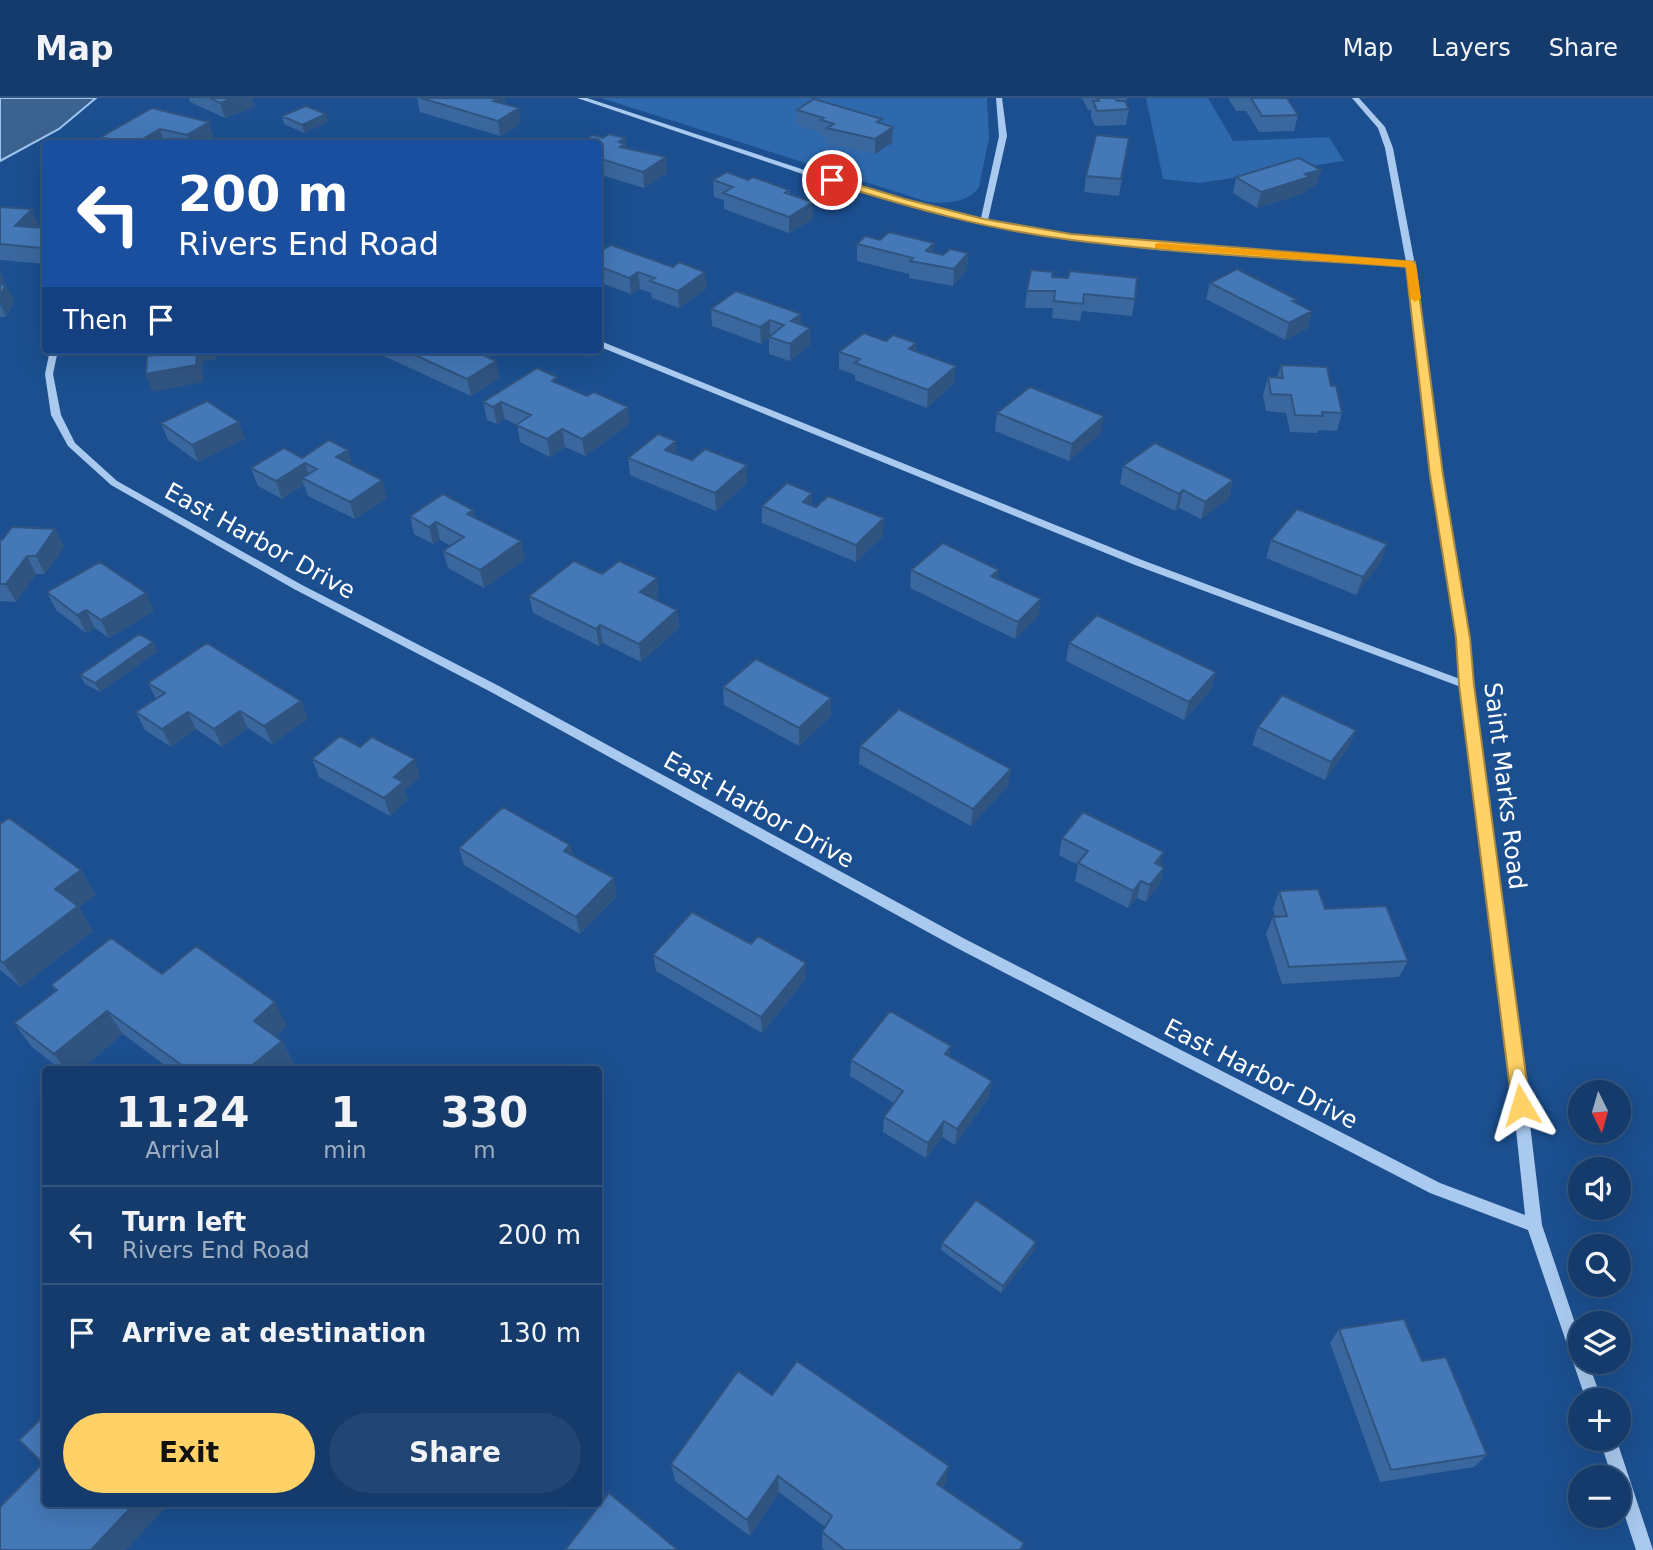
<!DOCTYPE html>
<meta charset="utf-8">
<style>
body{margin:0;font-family:"DejaVu Sans",sans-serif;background:#214673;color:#f1f3f6;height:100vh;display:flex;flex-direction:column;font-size:26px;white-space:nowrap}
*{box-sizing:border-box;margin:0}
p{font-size:23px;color:#9dadc1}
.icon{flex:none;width:38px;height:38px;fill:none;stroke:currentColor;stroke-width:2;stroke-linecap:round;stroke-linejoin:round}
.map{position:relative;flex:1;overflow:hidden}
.drawer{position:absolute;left:42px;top:968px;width:560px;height:441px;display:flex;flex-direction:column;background:#143b6b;border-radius:7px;box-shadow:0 7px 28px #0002,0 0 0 2px #33557e}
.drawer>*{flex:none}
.guide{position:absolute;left:42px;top:42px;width:560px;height:214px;border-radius:7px;box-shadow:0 7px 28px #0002,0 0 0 2px #33557e;background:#1a4fa0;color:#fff;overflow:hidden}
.needle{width:46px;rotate:175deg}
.tools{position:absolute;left:1568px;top:982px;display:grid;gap:14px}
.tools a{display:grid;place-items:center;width:63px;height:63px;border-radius:50%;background:#143b6b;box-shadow:0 7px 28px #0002,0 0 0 2px #33557e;font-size:35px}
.pin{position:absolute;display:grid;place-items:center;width:60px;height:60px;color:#fff;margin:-30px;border:4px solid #fff;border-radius:50%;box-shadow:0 2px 7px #0007}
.me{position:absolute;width:77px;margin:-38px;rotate:353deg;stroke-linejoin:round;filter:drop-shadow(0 0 5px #0008)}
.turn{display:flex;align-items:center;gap:24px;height:147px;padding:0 21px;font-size:32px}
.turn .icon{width:91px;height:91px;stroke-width:2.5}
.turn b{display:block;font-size:49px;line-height:60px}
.then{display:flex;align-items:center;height:66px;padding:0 21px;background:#0003;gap:14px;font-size:26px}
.eta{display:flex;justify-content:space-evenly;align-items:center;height:119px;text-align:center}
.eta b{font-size:42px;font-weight:700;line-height:49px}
.button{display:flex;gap:14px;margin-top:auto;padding:14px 21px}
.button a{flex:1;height:80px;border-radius:42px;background:#ffd166;color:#111;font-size:28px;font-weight:700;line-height:80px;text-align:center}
.button a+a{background:#214673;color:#f1f3f6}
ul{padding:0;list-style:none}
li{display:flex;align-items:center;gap:21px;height:98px;padding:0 21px;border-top:2px solid #33557e}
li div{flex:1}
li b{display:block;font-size:26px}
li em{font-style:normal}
header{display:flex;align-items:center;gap:42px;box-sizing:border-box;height:98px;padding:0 35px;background:#143b6b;border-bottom:2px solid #33557e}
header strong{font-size:33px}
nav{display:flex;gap:38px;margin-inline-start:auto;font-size:24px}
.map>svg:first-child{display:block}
.green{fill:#2e69ad}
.water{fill:#3c6290;stroke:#9cc4f0;stroke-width:2}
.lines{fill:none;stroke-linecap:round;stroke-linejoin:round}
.minor{fill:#a9c9ee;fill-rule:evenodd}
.wall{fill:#3a679d}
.shaded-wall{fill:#305480}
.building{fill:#4478b7;stroke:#305480;stroke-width:2}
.route{fill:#ffd166;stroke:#a68842;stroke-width:2}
.slow{fill:#f59e0b}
.labels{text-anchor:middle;stroke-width:5;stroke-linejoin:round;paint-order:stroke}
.street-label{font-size:24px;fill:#fff;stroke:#1b4f8f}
</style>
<header>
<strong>Map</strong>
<nav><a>Map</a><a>Layers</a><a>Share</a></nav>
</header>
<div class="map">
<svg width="1653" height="1452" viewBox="0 0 1653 1452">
<rect width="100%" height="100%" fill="#1b4f8f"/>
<path class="green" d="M601 0H987L989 40 979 89C968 105 946 106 928 104Z
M1146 0H1208L1233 43 1329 39 1344 63 1199 85 1163 81Z"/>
<path class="water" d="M0 0H96L59 31 0 63Z"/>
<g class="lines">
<path class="minor" d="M577 0H587L847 86 981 120 999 38 996 0H1002L1007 38 988 122C1125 152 1267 155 1406 164L1385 50 1378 30 1352 0H1359L1385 29 1393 50 1415 167 1442 377 1468 540 1472 587 1525 984 1542 1127 1580 1240V1264H1588L1602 1302H1586L1528 1132 1430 1095 955 849 491 594 294 491 111 387 68 348 51 317 45 276 50 252H58L53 276 61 317 75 345 117 383 302 487 499 588 965 841 1440 1085 1525 1117 1511 984 1461 589 1135 467 598 248V242L1142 462 1460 581 1458 540 1432 377 1407 169 1156 152 1055 139 984 126 841 89Z
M1599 1340H1616L1653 1452H1636L1619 1400V1379H1612Z"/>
</g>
<path class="wall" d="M189 0H252L255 9 225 20 190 4Z
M417 0H504L505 6 521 26 500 38 420 14Z
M1082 0H1127L1126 6 1129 11 1126 27 1095 28 1091 19V12H1088Z
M1228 0H1287L1298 17 1294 33 1259 34 1246 13H1236Z
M152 10 214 40 205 46H103L101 39Z
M797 12 882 21 881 25 892 45 875 56 827 46V40L821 38V35L797 27Z
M282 18 328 24 304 35 284 26Z
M603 40H625L626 50 667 75 644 90 598 76V46Z
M1129 40 1119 98 1084 94 1086 78Z
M1321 72 1316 88 1306 91 1305 95 1257 110 1233 95 1236 79Z
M46 78V95L40 81Z
M713 82H748L789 92 790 96 813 121 789 135 724 111V102L714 99Z
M0 109 39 128 37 129 46 130V166L0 162Z
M857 146 943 157 968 155 967 172 953 188 909 180V176L857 163Z
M598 154 707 190 679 210 652 200 651 195 640 191 631 196 598 184Z
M0 173 4 182 2 187 14 203 6 219H0Z
M1053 179 1135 201 1132 218 1082 213 1080 223 1052 220 1053 210H1025L1027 193Z
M1210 185 1295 204 1308 230 1285 242 1206 201Z
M711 211 801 227 810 247 790 263 769 256V240L761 246 712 228Z
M886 243 916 245V254L954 285 927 310 855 282V277L839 271V254Z
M383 252H474L500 280 471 298 384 258Z
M1281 267 1331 288 1342 315 1337 333 1319 332 1317 335 1290 334 1286 315 1266 313 1263 297 1268 279 1277 280Z
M558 286 630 326 585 358 565 349 550 359 520 344 517 327 505 321 497 326 487 322 483 304Z
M997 315 1101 335 1069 363 995 333Z
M161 325 245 341 198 364 168 342Z
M677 356 692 362 747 367V385L716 413 630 377 628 360Z
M302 360 353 368 387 400 355 421 308 398 304 387 282 401 258 388 251 370Z
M1123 368 1233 382 1229 400 1201 421 1179 410 1175 413 1120 386Z
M762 408H812L883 438 856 464 762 425Z
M473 412 475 419 525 461 484 490 448 470 443 453 451 448 440 442 433 446 414 436 410 418Z
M55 431 64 449 45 476H36L16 504 0 503V442Z
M1271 442 1381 464 1356 497 1266 460Z
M911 472 998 481 1041 501 1038 518 1015 541 910 490Z
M602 476 657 480 658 498 655 501 677 512 679 530 641 564 603 545 599 548 533 515 529 498Z
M47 494 154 513 109 540 95 530 86 535 56 512Z
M1069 545 1211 592 1184 622 1066 563Z
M158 553 100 594 85 586 80 577Z
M148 585 301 603 308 621 272 646 248 630 222 649 196 631 171 649 145 632 136 614 156 601Z
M723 589 831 618 799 648 724 607Z
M1258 629 1356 632 1349 649 1325 682 1252 647Z
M860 648 1008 688 971 728 859 666Z
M312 661 420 679 405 692 408 701 390 718 319 679Z
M0 726 81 772 96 797 79 809 93 833 21 889 0 872Z
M1062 740 1160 768 1164 770 1159 787 1146 804 1137 800 1128 810 1075 783 1078 767 1059 757Z
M570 747 573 758 617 798 580 836 464 767 459 750Z
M1279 793 1408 863 1399 879 1282 886 1266 836 1273 819H1275L1273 811Z
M751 846 806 865V881L762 935 656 873 653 857Z
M162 876 287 928 275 938 282 943 294 966 288 971H170L123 936 81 971H60L32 949 14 925 55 893 51 887Z
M950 959 992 983 989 999 955 1047 942 1039 926 1060 883 1034 884 1019 894 1005 850 978 851 962Z
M942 1145 1035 1151 1001 1195 941 1152Z
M1339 1231 1422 1263 1487 1357 1474 1369 1380 1384 1330 1245Z
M772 1297 946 1385 943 1390 1022 1452H825L822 1450V1434L825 1429 779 1394 750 1438 675 1383 671 1366Z"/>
<path class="shaded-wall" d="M233 0H252L255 9 225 20 220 5Z
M498 0H504L506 12 493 3Z
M519 10 521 26 500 38 498 23Z
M326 16 328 24 304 35 302 27Z
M209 24 214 40 205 46H190L187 37Z
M893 29 892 45 875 56V41Z
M160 31 165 46H134Z
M625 40 627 62 619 44Z
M666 59 667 75 644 90 643 74Z
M1321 72 1316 88 1306 91 1305 95 1257 110 1261 94Z
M813 104V121L789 135V119Z
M32 111 39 128 22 144 15 128Z
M934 145 933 162 926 153Z
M46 147V159L42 150Z
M968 155 967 172 953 188 954 171Z
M0 173 4 182 0 189Z
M638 174 640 191 631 196 629 180Z
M705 174 707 190 679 210 678 193Z
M6 186 14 203 6 219 0 206V198Z
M1312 213 1308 230 1285 242 1289 225Z
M801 216V233L791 223Z
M770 222V239L761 246 760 229Z
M810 230V247L790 263V246Z
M916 245 915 262 909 251Z
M157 252H168L161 261Z
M197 252H216V262L203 263V284L153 294 146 276Z
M496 263 500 280 471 298 467 281Z
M956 268 954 285 927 310 928 292Z
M501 304 505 321 497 326 493 309Z
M628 309 630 326 585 358 582 341Z
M1104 318 1101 335 1069 363 1072 346Z
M239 324 245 341 198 364 192 347Z
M562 331 565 349 550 359 547 341Z
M676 343 677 361 665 352Z
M348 352 353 369 336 359Z
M305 365 311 382 302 380 304 387 282 401 276 383Z
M747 367V385L716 413 715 395Z
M382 382 387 400 355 421 350 404Z
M1233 382 1229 400 1201 421 1205 404Z
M1183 392 1179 410 1175 413 1179 396Z
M812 395V413L803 404Z
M473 412 477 430 467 416Z
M884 420 883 438 856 464V447Z
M436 424 440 442 433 446 429 429Z
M55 431 64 449 45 476 36 458Z
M521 443 525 461 484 490 480 472Z
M1387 446 1381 464 1356 497 1363 479Z
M27 458 36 476 16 504 6 486Z
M999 472 997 490 991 478Z
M657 480 658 498 642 512 640 494Z
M146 495 154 513 109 540 101 522Z
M1041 501 1038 518 1015 541 1018 524Z
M86 512 95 530 86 535 77 517Z
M677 512 679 530 641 564 639 546Z
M600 527 603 545 599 548 596 531Z
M153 544 158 553 100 594 95 585Z
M1216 574 1211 592 1184 622 1189 604Z
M831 600V618L799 648V630Z
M301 603 308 621 272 646 264 628Z
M240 613 248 630 222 649 214 631Z
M188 614 196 631 171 649 162 631Z
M1356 632 1349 649 1325 682 1331 664Z
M415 661 420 679 405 692 408 701 390 718 384 700 394 679Z
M1011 671 1008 688 971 728 973 711Z
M570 747 574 764 564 753Z
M1164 754 1159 772 1155 765Z
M1164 770 1159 787 1146 804 1150 787Z
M81 772 96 797 79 809 93 833 21 889 3 865 55 791Z
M614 780 617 798 580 836 576 819Z
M1141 783 1137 800 1128 810 1133 793Z
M806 865V881L762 935 761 919Z
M275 904 287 928 266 947 254 923Z
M107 913 123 936 81 971H65L54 956Z
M282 943 294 966 288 971H248Z
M951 948 949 965 945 956Z
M992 983 989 999 955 1047 957 1031Z
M944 1023 942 1039 926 1060 928 1045Z
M1036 1144 1035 1151 1001 1195 1003 1188Z
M949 1368 946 1385 934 1403 937 1386Z
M778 1378 779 1394 750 1438 747 1422Z
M135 1405H164L167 1408 126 1452H91Z"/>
<path class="building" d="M210 0H233L220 5Z
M421 0H498L493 3 519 10 498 23Z
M1097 0H1115L1117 3H1125L1129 11 1097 13 1093 3H1099Z
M1251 0H1287L1298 17 1262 18Z
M814 1 882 21 877 24 893 29 875 41 827 30 834 26 821 22 824 20 797 12Z
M306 8 326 16 302 27 282 18Z
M152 10 209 24 187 37 160 31 134 46H127L101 39Z
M609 36 625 40 619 44 625 46 620 49 666 59 643 74 598 60V46H578L593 37 603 40Z
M1096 37 1129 40 1121 81 1086 78Z
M321 40 337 46H311Z
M1299 60 1321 72 1305 76 1309 79 1261 94 1236 79Z
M727 74 748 82 753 79 789 92 785 95 813 104 789 119 723 95 733 89 713 82Z
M0 109 32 111 15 128 46 130V147L42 150 0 146Z
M889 134 934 145 926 153 943 157 950 151 968 155 954 171 910 163 913 160 857 146 865 138 880 142Z
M611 147 673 169 679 164 705 174 678 193 650 183 655 180 638 174 629 180 598 168V154Z
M1237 171 1296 201 1292 203 1312 213 1289 225 1210 185Z
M1031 172 1053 174 1052 179 1068 180 1070 173 1137 180 1135 201 1084 196 1083 206 1054 203 1055 193H1027Z
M6 186 0 198V187Z
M736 193 801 216 791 223 810 230 790 246 769 239 784 227 770 222 760 229 711 211Z
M864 235 886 243 893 237 916 245 909 251 956 268 928 292 855 265 860 261 839 254Z
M164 252H197L196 267 146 276 147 258 164 256Z
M404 252H472L496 263 467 281Z
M1281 267 1327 269 1331 288H1336L1342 315 1322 314 1323 318 1295 317 1291 297 1271 296 1268 279 1283 280Z
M537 270 557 279 552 283 587 298 594 294 628 309 582 341 562 331 547 341 516 327 531 317 501 304 493 309 483 304Z
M1030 289 1104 318 1072 346 997 315Z
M207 303 239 324 192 347 161 325Z
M658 336 676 343 665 352 692 362 705 351 747 367 715 395 628 360Z
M329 342 348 352 336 359 382 382 350 404 302 380 317 371 305 365 276 383 251 370 284 350 302 360Z
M1155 345 1233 382 1205 404 1183 392 1179 396 1123 368Z
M787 385 812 395 803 404 816 409 828 398 884 420 856 447 762 408Z
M443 396 473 412 467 416 521 443 480 472 443 453 464 439 436 424 429 429 410 418Z
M1297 411 1387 446 1363 479 1271 442Z
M12 429 55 431 36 458H27L6 486H0V442H2Z
M943 445 999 472 991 478 1041 501 1018 524 911 472Z
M574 463 602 476 619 463 657 480 640 494 677 512 639 546 600 527 596 531 529 498Z
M100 464 146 495 101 522 86 512 77 517 47 494Z
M1097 517 1216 574 1189 604 1069 545Z
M139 536 153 544 95 585 80 577Z
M207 545 301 603 264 628 240 613 214 631 188 614 162 631 136 614 165 595 148 585Z
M756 561 831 600 799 630 723 589Z
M1282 597 1356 632 1331 664 1258 629Z
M899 611 1011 671 973 711 860 648Z
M340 638 360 649 372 639 415 661 394 679 403 684 384 700 312 661Z
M503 709 570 747 564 753 614 780 576 819 459 750Z
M1083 714 1164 754 1155 765 1164 770 1150 787 1141 783 1133 793 1078 765 1088 753 1062 740Z
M9 720 81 772 55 791 78 808 3 865 0 862V726Z
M1318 791 1325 811 1386 808 1408 863 1289 869 1273 819 1287 818 1279 793Z
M692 814 751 846 758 838 806 865 761 919 653 857Z
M111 840 162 876 196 848 275 904 254 923 282 943 248 971H187L107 913 54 956 14 925 57 892 51 887Z
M890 913 951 948 945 956 992 983 957 1031 944 1023 928 1045 884 1019 903 993 851 962Z
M976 1102 1036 1144 1003 1188 942 1145Z
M1404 1221 1422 1263 1446 1259 1487 1357 1391 1372 1339 1231Z
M797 1263 949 1368 937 1386 1024 1445 1020 1452H845L822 1434 832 1418 778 1378 747 1422 671 1366 738 1273 772 1297Z
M46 1316V1405H135L91 1452H0V1409L43 1365 19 1342Z
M609 1395 678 1452H565Z"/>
<path class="route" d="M832 79 905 101 984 121 1071 136 1415 164 1443 377 1470 540 1474 587 1530 1007 1527 1013 1521 1016 1514 1013 1512 1007 1459 587 1456 540 1430 377 1406 169C1296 161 1181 156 1072 142 989 132 908 109 829 84L828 82Z"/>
<path class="slow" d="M1159 145 1411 163 1416 167 1421 200 1415 204 1410 200 1406 169 1155 150V146Z"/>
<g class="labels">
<g class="street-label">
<text transform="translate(260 443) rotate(29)" y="8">East Harbor Drive</text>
<text transform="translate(1505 688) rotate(83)" y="8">Saint Marks Road</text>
<text transform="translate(759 712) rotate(29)" y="8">East Harbor Drive</text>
<text transform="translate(1261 976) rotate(27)" y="8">East Harbor Drive</text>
</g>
</g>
</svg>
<div class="tools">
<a><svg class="needle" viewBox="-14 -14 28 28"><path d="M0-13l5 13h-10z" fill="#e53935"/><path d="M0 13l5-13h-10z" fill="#9dadc1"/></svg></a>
<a><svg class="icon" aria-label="sound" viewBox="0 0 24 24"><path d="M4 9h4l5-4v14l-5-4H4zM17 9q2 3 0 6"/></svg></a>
<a><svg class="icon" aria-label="search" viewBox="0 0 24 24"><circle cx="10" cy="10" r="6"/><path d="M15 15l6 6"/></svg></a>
<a><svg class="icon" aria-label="layers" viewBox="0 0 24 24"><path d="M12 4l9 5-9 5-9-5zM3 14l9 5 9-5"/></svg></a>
<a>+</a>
<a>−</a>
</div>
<div class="pin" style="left:832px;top:82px;background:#d93025"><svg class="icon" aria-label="arrive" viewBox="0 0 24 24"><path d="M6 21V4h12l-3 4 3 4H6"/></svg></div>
<svg class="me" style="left:1521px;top:1007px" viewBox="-20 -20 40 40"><path d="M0-17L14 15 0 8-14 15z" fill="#ffd166" stroke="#fff" stroke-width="4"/></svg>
<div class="guide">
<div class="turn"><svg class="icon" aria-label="left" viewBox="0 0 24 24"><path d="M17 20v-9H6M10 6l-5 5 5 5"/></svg><div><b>200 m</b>Rivers End Road</div></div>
<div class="then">Then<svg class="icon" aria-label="arrive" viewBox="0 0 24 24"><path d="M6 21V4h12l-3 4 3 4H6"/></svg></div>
</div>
<section class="drawer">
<div class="eta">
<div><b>11:24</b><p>Arrival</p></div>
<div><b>1</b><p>min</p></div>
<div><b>330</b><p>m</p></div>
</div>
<ul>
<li><svg class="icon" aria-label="left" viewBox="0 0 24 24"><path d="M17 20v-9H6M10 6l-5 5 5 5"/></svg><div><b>Turn left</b><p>Rivers End Road</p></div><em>200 m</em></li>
<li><svg class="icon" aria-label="arrive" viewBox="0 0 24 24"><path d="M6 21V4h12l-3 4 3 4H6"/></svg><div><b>Arrive at destination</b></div><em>130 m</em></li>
</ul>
<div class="button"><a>Exit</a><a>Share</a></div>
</section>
</div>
